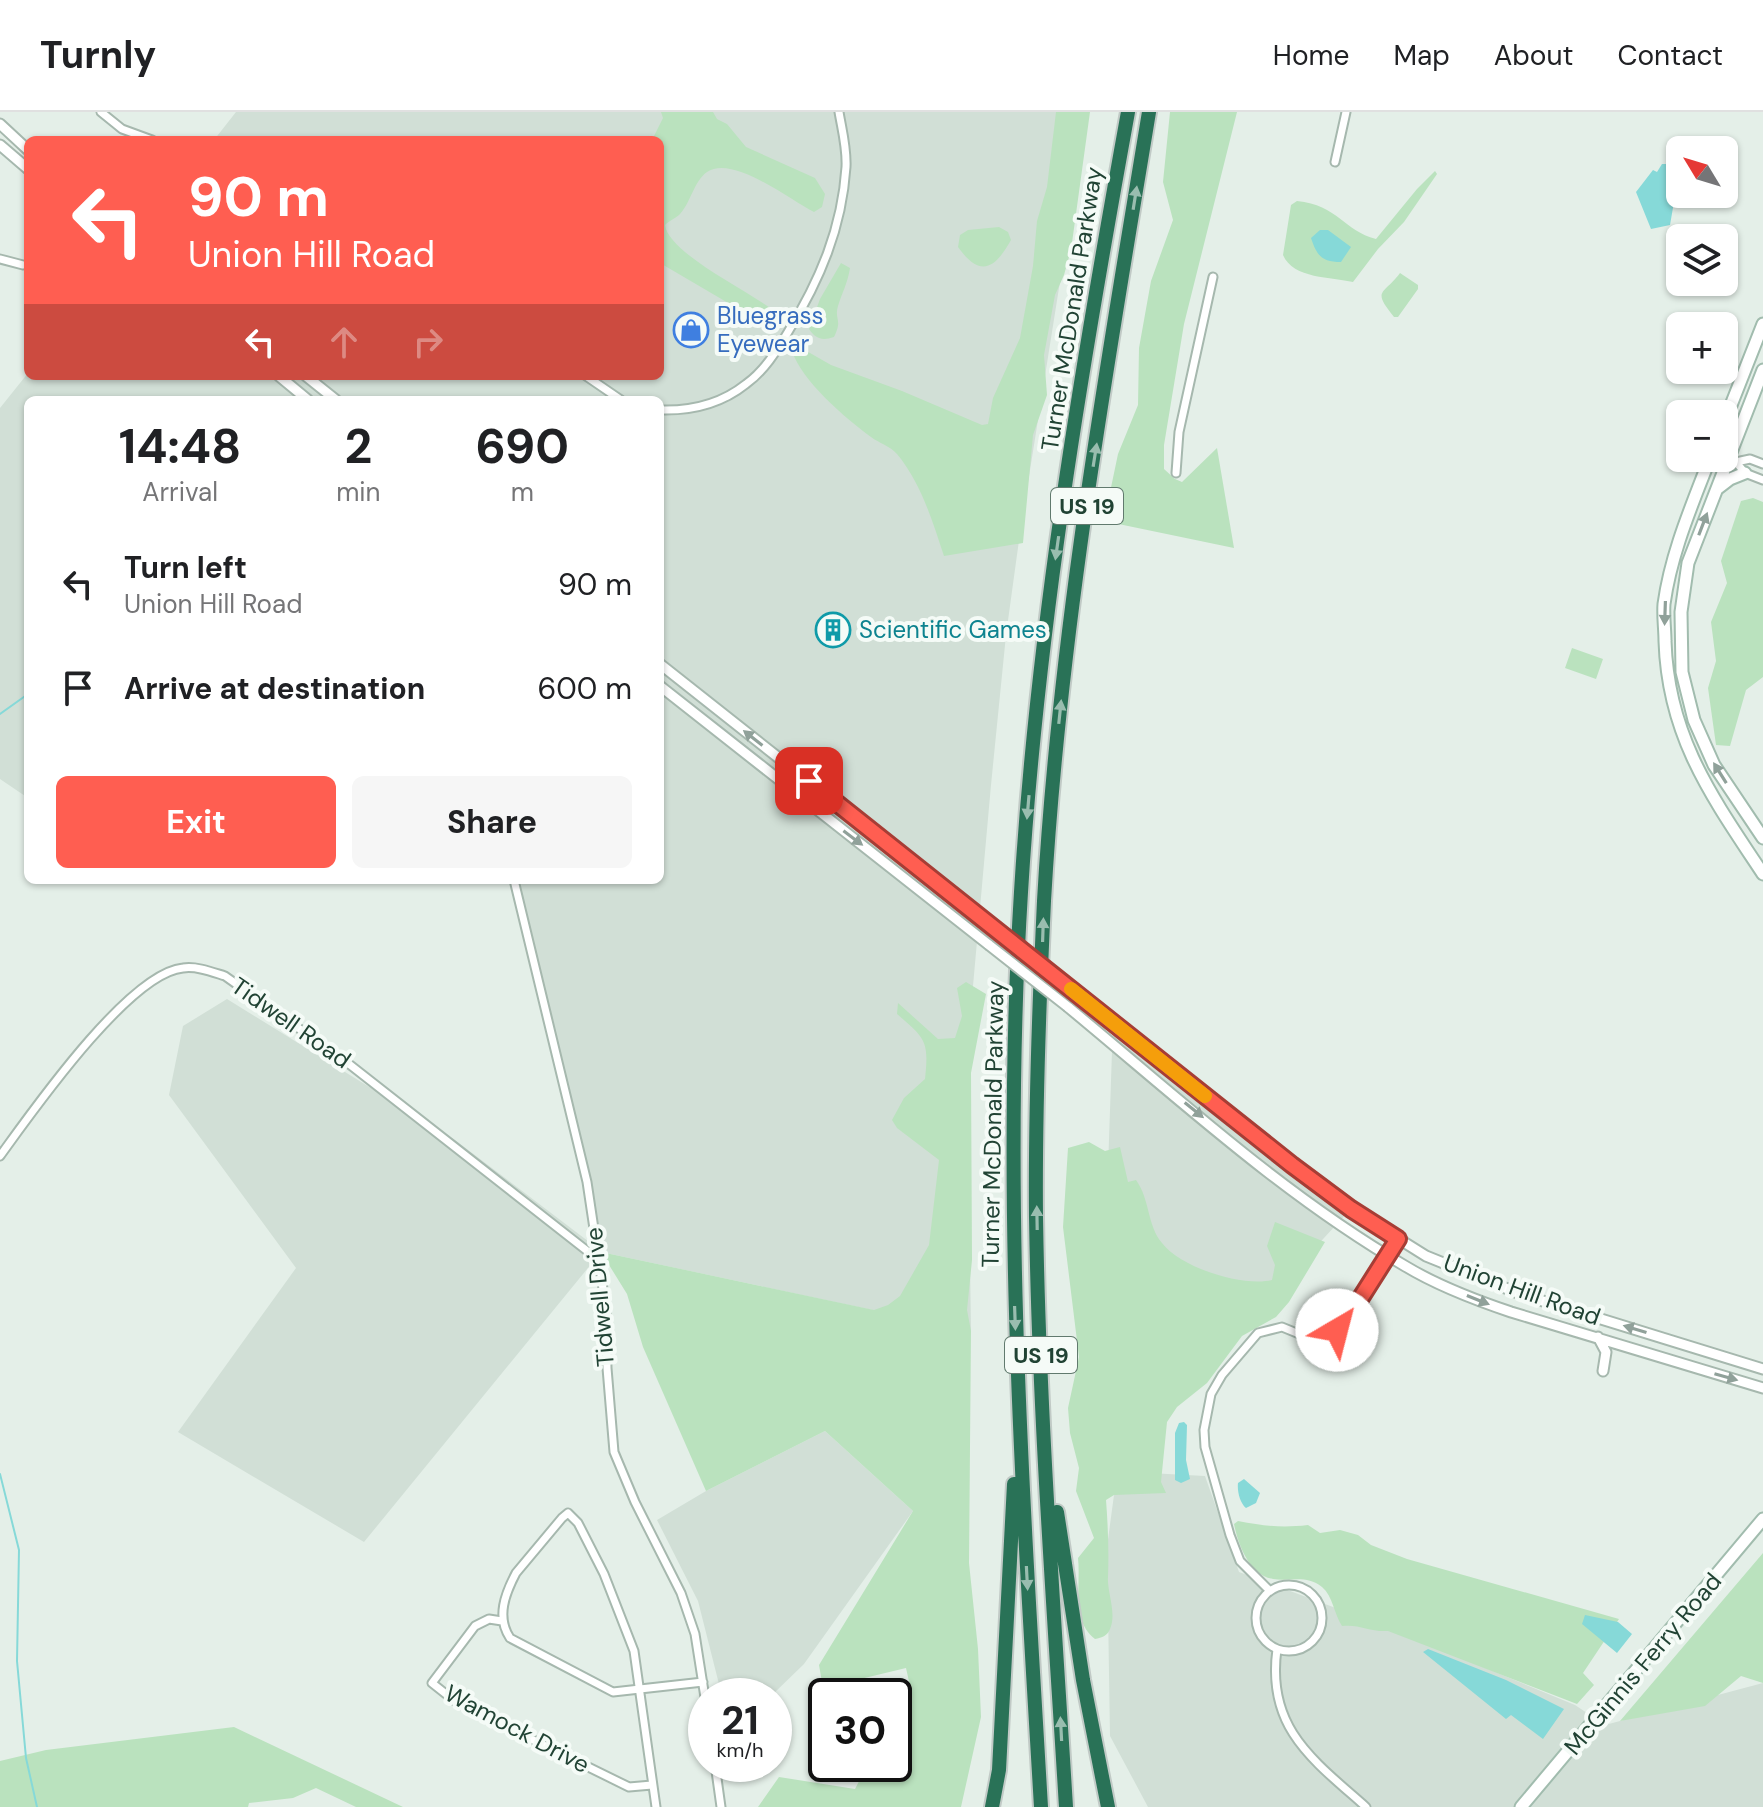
<!DOCTYPE html>
<meta charset="utf-8">
<style>
body{margin:0;font-family:"DM Sans",sans-serif;background:#f6f6f6;color:#202124;height:100vh;display:flex;flex-direction:column;font-size:30px;white-space:nowrap}
*{box-sizing:border-box;margin:0}
p{font-size:26px;color:#757577}
.icon{flex:none;width:44px;height:44px;fill:none;stroke:currentColor;stroke-width:2;stroke-linecap:round;stroke-linejoin:round}
.map{position:relative;flex:1;overflow:hidden}
.details{position:absolute;left:24px;top:284px;width:640px;height:488px;display:flex;flex-direction:column;background:#fff;border-radius:12px;box-shadow:0 2px 6px #0004}
.details>*{flex:none}
.hud{position:absolute;left:24px;top:24px;width:640px;height:244px;border-radius:12px;box-shadow:0 2px 6px #0004;background:#ff5e51;color:#fff;overflow:hidden}
.needle{width:52px;rotate:308deg}
.controls{position:absolute;left:1666px;top:24px;display:grid;gap:16px}
.controls a{display:grid;place-items:center;width:72px;height:72px;border-radius:12px;background:#fff;box-shadow:0 2px 6px #0004;font-size:40px}
.speed{position:absolute;left:688px;top:1566px;display:flex;gap:16px;font-size:40px;font-weight:700;text-align:center}
.speed>*{display:grid;place-content:center;width:104px;height:104px;border-radius:50%;background:#fff;box-shadow:0 2px 6px #0004;line-height:1}
.speed small{font-size:20px;font-weight:400}
.speed .limit{border:4px solid #111;border-radius:12px;background:#fff;color:#111}
.pin{position:absolute;display:grid;place-items:center;width:68px;height:68px;color:#fff;margin:-34px;border-radius:16px;box-shadow:0 4px 12px #0006}
.me{position:absolute;width:88px;margin:-44px;rotate:37deg;stroke-linejoin:round;filter:drop-shadow(0 0 6px #0008)}
.turn{display:flex;align-items:center;gap:28px;height:168px;padding:0 32px;font-size:36px}
.turn .icon{width:104px;height:104px;stroke-width:2.5}
.turn b{display:block;font-size:56px;line-height:68px}
.lanes{display:flex;align-items:center;height:76px;padding:0 32px;background:#0003;justify-content:center;gap:40px;direction:ltr}
.lanes .off{opacity:.35}
.eta{display:flex;justify-content:space-evenly;align-items:center;height:136px;text-align:center}
.eta b{font-size:48px;font-weight:700;line-height:56px}
.primary-button{display:flex;gap:16px;margin-top:auto;padding:16px 32px}
.primary-button a{flex:1;height:92px;border-radius:12px;background:#ff5e51;color:#fff;font-size:32px;font-weight:700;line-height:92px;text-align:center}
.primary-button a+a{background:#f6f6f6;color:#202124}
ul{padding:0;list-style:none}
li{display:flex;align-items:center;gap:24px;height:104px;padding:0 32px}
li div{flex:1}
li b{display:block;font-size:30px}
li em{font-style:normal}
header{display:flex;align-items:center;gap:48px;box-sizing:border-box;height:112px;padding:0 40px;background:#fff;border-bottom:2px solid #e0e0e0}
header strong{font-size:38px}
nav{display:flex;gap:44px;margin-inline-start:auto;font-size:28px}
.map>svg:first-child{display:block}
.built{fill:#d1dfd6}
.green{fill:#bae2be}
.water{fill:#86d9d8}
.lines{fill:none;stroke-linecap:round;stroke-linejoin:round}
.stream{stroke:#86d9d8;stroke-width:2}
.minor-casing{stroke:#a6b8ae;stroke-width:11}
.tertiary-casing{stroke:#a6b8ae;stroke-width:13}
.secondary-casing{stroke:#a1bcae;stroke-width:15}
.motorway-casing{stroke:#c1cac6;stroke-width:18}
.minor{stroke:#fff;stroke-width:7}
.tertiary{stroke:#fff;stroke-width:9}
.secondary{stroke:#fff;stroke-width:11}
.motorway{stroke:#297257;stroke-width:14}
.tertiary-bridge-casing{stroke:#a6b8ae;stroke-width:13;stroke-linecap:butt}
.tertiary-bridge{stroke:#fff;stroke-width:9}
.oneway{fill:#99bdaf}
.oneway2{fill:#90a19a}
.route-casing{stroke:#a63d35;stroke-width:20}
.route{stroke:#ff5e51;stroke-width:14}
.slow{stroke:#f59e0b;stroke-width:14}
.labels{text-anchor:middle;stroke-width:8;stroke-linejoin:round;paint-order:stroke}
.shield{fill:#f5fbf7;stroke:#617a6e;stroke-width:2}
.shield-label{font-size:22px;font-weight:bold;fill:#214334}
.street-label{font-size:24px;fill:#214334;stroke:#f5fbf7}
.shop-label{font-size:24px;fill:#366cbe;stroke:#f5fbf7;text-anchor:start}
.culture-label{font-size:24px;fill:#0d838f;stroke:#f5fbf7;text-anchor:start}
</style>
<header>
<strong>Turnly</strong>
<nav><a>Home</a><a>Map</a><a>About</a><a>Contact</a></nav>
</header>
<div class="map">
<svg width="1763" height="1695" viewBox="0 0 1763 1695">
<rect width="100%" height="100%" fill="#e4efe8"/>
<path class="built" d="M236 0H1087L1020 421 1006 523 991 673 967 941 971 1219 601 1140 364 1430 178 1320 296 1156 169 983 183 914 227 887 455 1028 601 1139 530 834 520 768H660V288H28V686L0 667V296L28 261V264H660V28H214Z
M1113 910 1347 1101 1254 1202 1105 1145Z
M825 1319 913 1399 804 1552 771 1584H722L698 1489 657 1408 706 1379Z
M1112 1359 1205 1364 1239 1460 1384 1514 1575 1593 1605 1613 1763 1571V1695H1148L1110 1624 1107 1435 1114 1383Z"/>
<path class="green" d="M661 0H713L717 7 727 12 746 35 815 66 825 82 822 95 814 100C791 89 733 42 707 60 694 69 691 90 680 102 676 106 670 108 665 113 669 143 756 182 781 204L769 215 660 151V28H652L663 6Z
M1056 0H1090L1071 138 1064 163 1055 183 1044 243 1047 283 1033 323 1023 431 944 444C932 408 921 371 897 342 890 334 879 331 871 325 845 306 802 269 792 239L796 233 831 253 902 279 982 313 988 312 993 286 1020 226 1033 154 1037 109 1047 75Z
M1170 0H1237L1184 212 1164 333V357L1175 367 1182 370 1217 336 1234 436 1104 409 1118 342 1138 293 1139 236 1151 169 1173 108 1163 70Z
M1435 59 1437 62 1404 110 1378 137 1353 170C1332 165 1293 167 1283 143L1291 93 1297 89C1338 93 1344 119 1376 127L1417 77Z
M999 115 1008 120 1011 128C995 157 980 166 958 135L960 123 968 118Z
M841 151 850 156C848 170 842 181 838 194 834 208 843 207 834 225 822 229 816 227 809 217L820 187Z
M1400 161 1418 173V177L1398 205H1394C1371 177 1384 183 1400 161Z
M1753 386 1763 390V565L1746 578 1730 634 1716 633 1708 576 1716 549 1711 510 1727 471 1721 449 1741 389Z
M1572 536 1603 547 1596 567 1565 556Z
M966 870 986 882 971 961 972 1148 967 1198 971 1219 969 1451 978 1537 981 1605 961 1695H758L779 1665 855 1677 868 1652H894V1603L910 1574 906 1556 823 1576 819 1553 913 1399 825 1319 706 1379 643 1235 627 1182 601 1140 874 1198 888 1193 900 1184 929 1133 939 1048 897 1016 892 1008 904 986 925 967C929 929 926 927 897 902L898 891 938 927 955 926 962 904 957 876Z
M1089 1030 1105 1039 1120 1035 1128 1070 1136 1068C1150 1087 1147 1113 1162 1131 1181 1156 1243 1175 1272 1168L1275 1153 1267 1134 1275 1110 1325 1130 1289 1190 1276 1205 1242 1224 1207 1271 1177 1295 1167 1310 1161 1370 1166 1381 1114 1383 1106 1388C1108 1414 1109 1440 1108 1465 1107 1481 1117 1501 1110 1517 1108 1523 1102 1526 1095 1527 1071 1509 1081 1472 1078 1446L1094 1426 1076 1379 1079 1356 1070 1321 1068 1296 1079 1245 1063 1115 1068 1036Z
M1238 1409C1264 1414 1282 1416 1308 1413L1320 1421 1340 1418 1358 1423 1371 1433 1407 1447 1619 1507 1583 1561 1594 1573 1577 1592 1388 1519C1369 1520 1360 1512 1342 1514 1334 1502 1333 1484 1322 1475 1306 1462 1290 1470 1273 1467 1249 1463 1238 1432 1234 1412Z
M1763 1441V1571L1741 1564 1705 1594 1620 1609Z
M234 1615 403 1695H356L316 1676 293 1686 249 1691 248 1695H0V1649L46 1638Z"/>
<path class="water" d="M1677 45H1680V55L1670 113 1651 117 1636 80 1653 58 1657 60 1662 52H1672Z
M1320 118H1328L1351 135 1341 150C1322 150 1317 144 1311 126Z
M1184 1310 1187 1313 1186 1348 1190 1367 1181 1371 1175 1368V1321L1179 1311Z
M1244 1367 1260 1381 1256 1391 1246 1396C1240 1391 1237 1379 1238 1371Z
M1585 1503 1618 1510 1632 1522 1617 1541 1582 1512Z
M1428 1537 1506 1568 1564 1597 1543 1627 1511 1603 1506 1607 1423 1540Z"/>
<g class="lines">
<path class="stream" d="M0 602 28 582
M0 1362 19 1438 17 1549 26 1646 37 1695"/>
<g class="minor-casing">
<path id="minor" d="M101 0 122 17 152 28
M1335 50 1346 0
M0 147 23 153
M586 264 621 288
M660 298C691 299 721 292 746 272 764 259 776 240 788 220 820 168 842 116 846 55 847 36 842 18 839 0
M1725 346 1736 350 1745 361 1763 368
M1736 350 1750 347 1763 352
M1176 361 1179 320 1213 165
M514 768 587 1070 606 1197 607 1256 614 1340 635 1390 681 1481 695 1522 706 1592
M0 1044C32 1000 129 861 183 856 197 854 212 860 225 864L349 952 600 1149
M1256 1506a33 33 0 1 1 66 0a33 33 0 1 1-66 0Z
M1270 1479 1240 1449 1230 1423 1205 1335 1204 1318 1211 1282 1222 1263 1258 1221 1282 1215 1304 1224H1316L1337 1218 1348 1206 1398 1127
M502 1509 489 1507 475 1514 432 1571 456 1590 629 1675 652 1673
M1277 1537C1266 1616 1313 1648 1366 1695
M715 1652 721 1695
M656 1695 634 1539 604 1462 578 1411 568 1401 562 1406 516 1461C505 1482 496 1505 510 1526L613 1580 703 1570"/>
</g>
<g class="tertiary-casing">
<path id="tertiary" d="M0 12 28 38
M0 33 28 57
M279 264 308 288
M306 264 336 288
M660 552 990 813
M660 574 989 833
M1069 876 1351 1097 1426 1144 1520 1182 1763 1257
M1068 895C1177 985 1283 1083 1405 1154 1438 1174 1475 1188 1511 1200L1763 1276
M1598 1225 1606 1240 1603 1259"/>
</g>
<g class="secondary-casing">
<path id="secondary" d="M1763 258 1688 451 1681 500 1682 560 1694 608 1714 653 1763 726
M1724 311 1763 212
M1710 346C1692 393 1671 441 1664 492 1663 504 1665 517 1665 529 1668 625 1712 685 1763 762
M1717 377 1730 367 1745 361
M1521 1695 1763 1407"/>
</g>
<g class="motorway-casing">
<path id="motorway" d="M1057 1400 1083 1568 1108 1695
M992 1695 999 1658 1014 1372
M1041 1695C1023 1390 1002 1086 1021 780 1037 518 1081 258 1128 0
M1066 1695C1054 1499 1039 1302 1036 1105 1035 1000 1039 894 1044 789 1059 524 1106 261 1149 0"/>
</g>
<use href="#minor" class="minor"/>
<use href="#tertiary" class="tertiary"/>
<use href="#secondary" class="secondary"/>
<use href="#motorway" class="motorway"/>
<g class="tertiary-bridge-casing">
<path id="tertiary-bridge" d="M990 813 1069 876
M989 833 1068 895"/>
</g>
<use href="#tertiary-bridge" class="tertiary-bridge"/>
</g>
<defs><path id="oneway-solid" d="M-6-.8H1V-3.2L6.5 0L1 3.2V.8H-6Z" transform="scale(2)"/></defs>
<g class="oneway">
<use href="#oneway-solid" transform="translate(1135 86) rotate(-81)"/>
<use href="#oneway-solid" transform="translate(1095 343) rotate(-81)"/>
<use href="#oneway-solid" transform="translate(1057 436) rotate(98)"/>
<use href="#oneway-solid" transform="translate(1060 600) rotate(-84)"/>
<use href="#oneway-solid" transform="translate(1028 695) rotate(95)"/>
<use href="#oneway-solid" transform="translate(1043 818) rotate(-88)"/>
<use href="#oneway-solid" transform="translate(1037 1106) rotate(-91)"/>
<use href="#oneway-solid" transform="translate(1015 1206) rotate(88)"/>
<use href="#oneway-solid" transform="translate(1027 1466) rotate(87)"/>
<use href="#oneway-solid" transform="translate(1061 1617) rotate(-93)"/>
</g>
<g class="oneway2">
<use href="#oneway-solid" transform="translate(1703 412) rotate(-69)"/>
<use href="#oneway-solid" transform="translate(1665 501) rotate(92)"/>
<use href="#oneway-solid" transform="translate(753 626) rotate(-142)"/>
<use href="#oneway-solid" transform="translate(1720 661) rotate(-122)"/>
<use href="#oneway-solid" transform="translate(853 726) rotate(37)"/>
<use href="#oneway-solid" transform="translate(1194 998) rotate(39)"/>
<use href="#oneway-solid" transform="translate(1478 1188) rotate(22)"/>
<use href="#oneway-solid" transform="translate(1635 1217) rotate(-163)"/>
<use href="#oneway-solid" transform="translate(1726 1265) rotate(16)"/>
</g>
<g class="lines">
<g class="route-casing">
<path id="route" d="M809 669 1292 1053 1351 1097 1398 1127 1348 1206 1337 1218"/>
</g>
<use href="#route" class="route"/>
<path class="slow" d="M1071 877 1205 984"/>
</g>
<defs>
<g id="shop-ring" transform="scale(1.8)"><circle r="9.5" fill="#f5fbf7" stroke="#3f7fe0" stroke-width="1.5"/><path d="M-5-2.5h2.3a2.7 3.5 0 0 1 5.4 0H5L5.5 6h-11ZM-1.5-2.5h3a1.5 2.3 0 0 0-3 0Z" fill="#3f7fe0"/></g>
<g id="building-ring" transform="scale(1.8)"><circle r="9.5" fill="#f5fbf7" stroke="#0f9aa8" stroke-width="1.5"/><path d="M-4-6H4V6H1V3H-1V6H-4ZM-2.5-4.3h1.7v1.8h-1.7ZM.8-4.3h1.7v1.8H.8ZM-2.5-1h1.7V.8h-1.7ZM.8-1h1.7V.8H.8Z" fill="#0f9aa8"/></g>
</defs>
<g fill-rule="evenodd">
<use href="#shop-ring" x="691" y="218"/>
<use href="#building-ring" x="833" y="518"/>
</g>
<g class="labels">
<g class="shield">
<rect x="1051" y="376" width="72" height="36" rx="6"/>
<rect x="1005" y="1225" width="72" height="36" rx="6"/>
</g>
<g class="shield-label">
<text x="1087" y="402">US 19</text>
<text x="1041" y="1251">US 19</text>
</g>
<g class="street-label">
<text transform="translate(1072 197) rotate(-81)" y="8">Turner McDonald Parkway</text>
<text transform="translate(291 911) rotate(35)" y="8">Tidwell Road</text>
<text transform="translate(993 1012) rotate(-89)" y="8">Turner McDonald Parkway</text>
<text transform="translate(1522 1178) rotate(20)" y="8">Union Hill Road</text>
<text transform="translate(600 1185) rotate(-95)" y="8">Tidwell Drive</text>
<text transform="translate(1643 1552) rotate(-50)" y="8">McGinnis Ferry Road</text>
<text transform="translate(517 1617) rotate(28)" y="8">Wamock Drive</text>
</g>
<g class="shop-label">
<text x="717" y="212">Bluegrass<tspan x="717" dy="28">Eyewear</tspan></text>
</g>
<g class="culture-label">
<text x="859" y="526">Scientific Games</text>
</g>
</g>
</svg>
<div class="controls">
<a><svg class="needle" viewBox="-14 -14 28 28"><path d="M0-13l5 13h-10z" fill="#e53935"/><path d="M0 13l5-13h-10z" fill="#757577"/></svg></a>
<a><svg class="icon" aria-label="layers" viewBox="0 0 24 24"><path d="M12 4l9 5-9 5-9-5zM3 14l9 5 9-5"/></svg></a>
<a>+</a>
<a>−</a>
</div>
<div class="speed"><div>21<small>km/h</small></div><div class="limit">30</div></div>
<div class="pin" style="left:809px;top:669px;background:#d93025"><svg class="icon" aria-label="arrive" viewBox="0 0 24 24"><path d="M6 21V4h12l-3 4 3 4H6"/></svg></div>
<svg class="me" style="left:1337px;top:1218px" viewBox="-20 -20 40 40"><circle r="19" fill="#fff"/><path d="M0-13L10 11 0 6-10 11z" fill="#ff5e51"/></svg>
<div class="hud">
<div class="turn"><svg class="icon" aria-label="left" viewBox="0 0 24 24"><path d="M17 20v-9H6M10 6l-5 5 5 5"/></svg><div><b>90 m</b>Union Hill Road</div></div>
<div class="lanes"><svg class="icon" aria-label="left" viewBox="0 0 24 24"><path d="M17 20v-9H6M10 6l-5 5 5 5"/></svg><svg class="icon off" aria-label="ahead" viewBox="0 0 24 24"><path d="M12 20V5M6 11l6-6 6 6"/></svg><svg class="icon off" aria-label="right" viewBox="0 0 24 24"><path d="M7 20v-9h11M14 6l5 5-5 5"/></svg></div>
</div>
<section class="details">
<div class="eta">
<div><b>14:48</b><p>Arrival</p></div>
<div><b>2</b><p>min</p></div>
<div><b>690</b><p>m</p></div>
</div>
<ul>
<li><svg class="icon" aria-label="left" viewBox="0 0 24 24"><path d="M17 20v-9H6M10 6l-5 5 5 5"/></svg><div><b>Turn left</b><p>Union Hill Road</p></div><em>90 m</em></li>
<li><svg class="icon" aria-label="arrive" viewBox="0 0 24 24"><path d="M6 21V4h12l-3 4 3 4H6"/></svg><div><b>Arrive at destination</b></div><em>600 m</em></li>
</ul>
<div class="primary-button"><a>Exit</a><a>Share</a></div>
</section>
</div>
